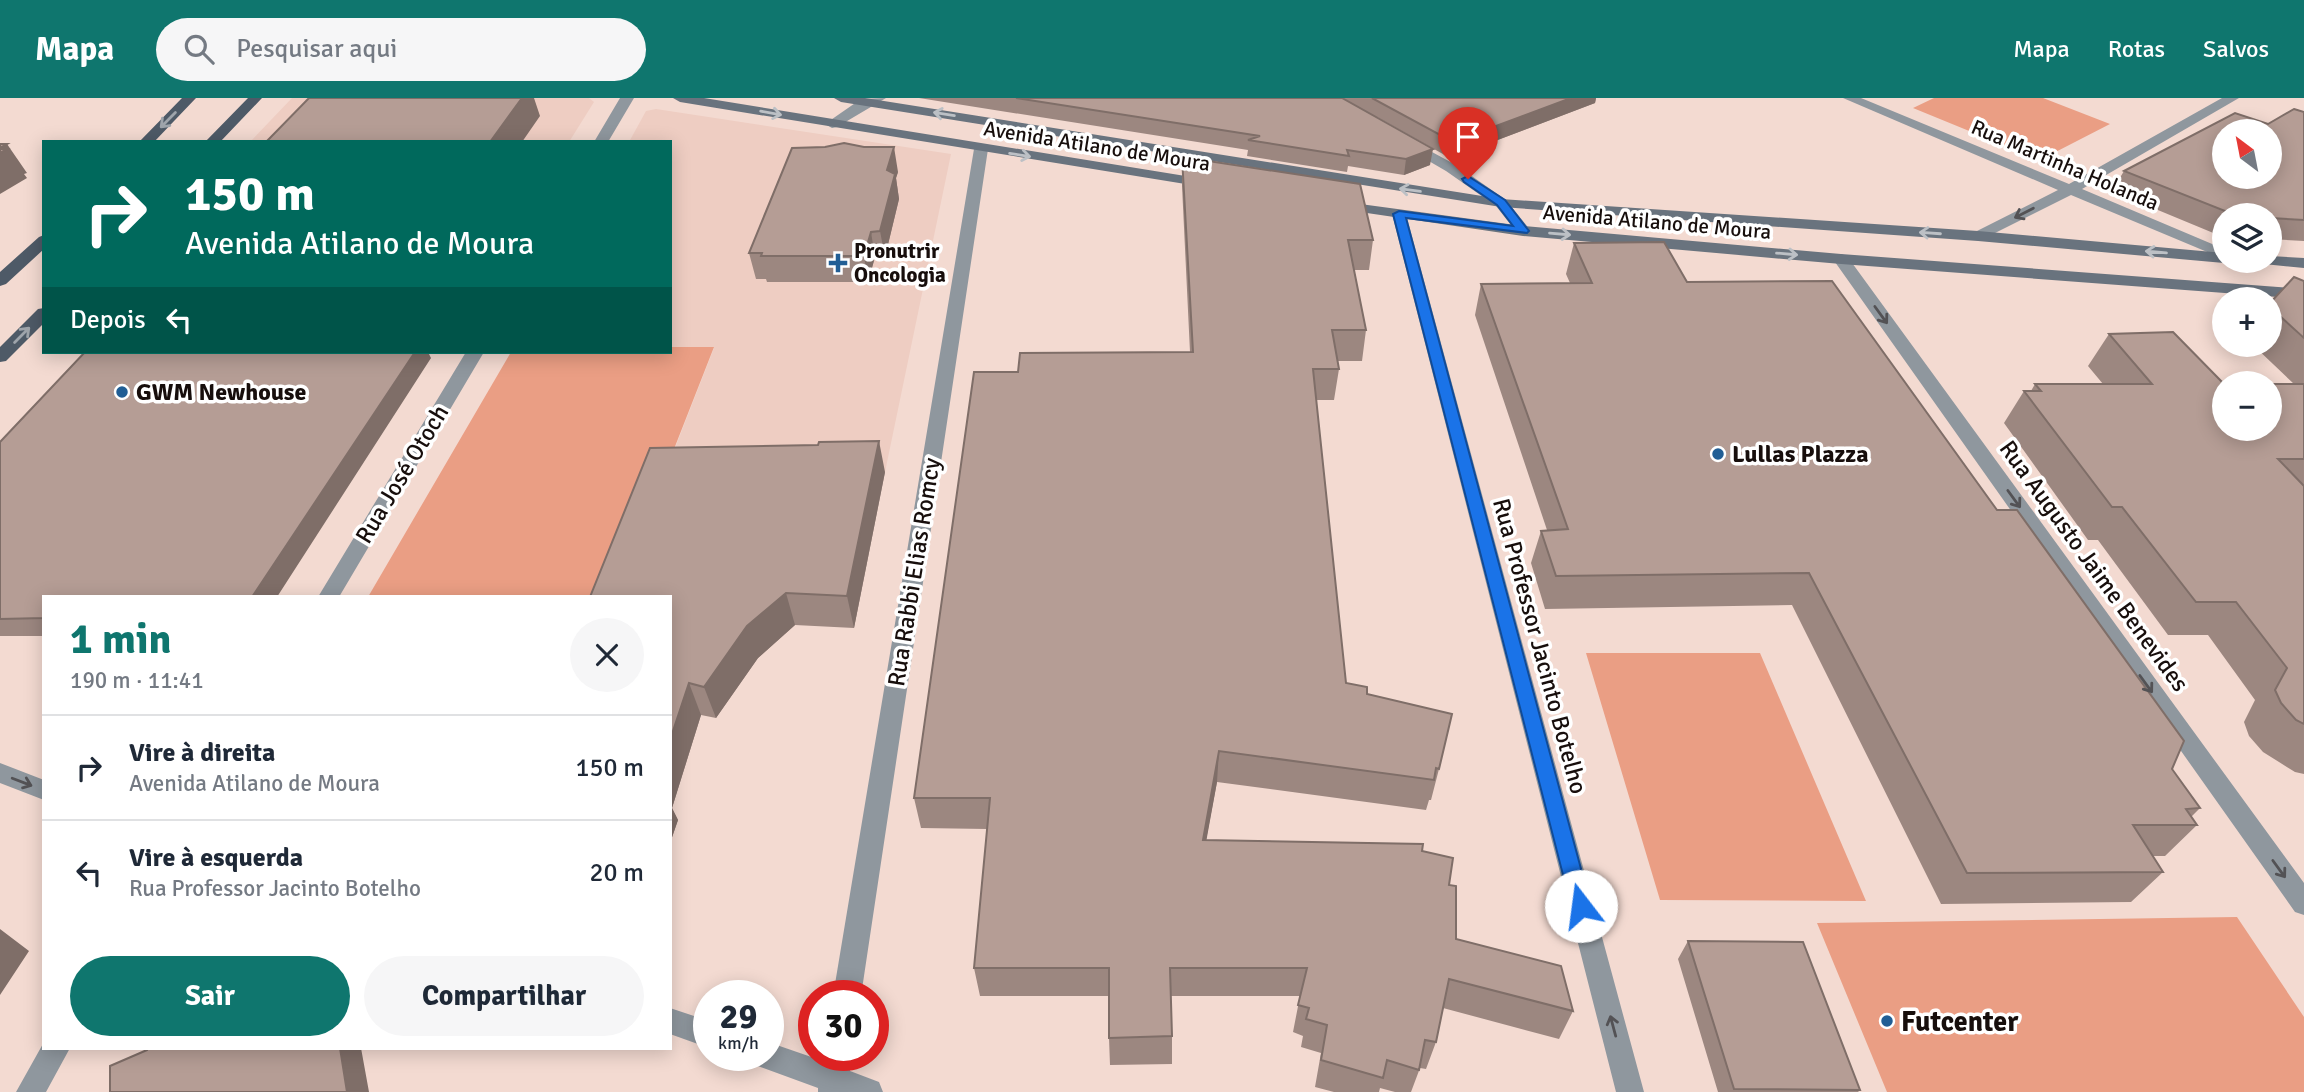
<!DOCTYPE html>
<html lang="pt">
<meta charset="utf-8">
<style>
body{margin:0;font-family:Signika,sans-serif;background:#f6f6f7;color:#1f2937;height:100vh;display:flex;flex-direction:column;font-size:26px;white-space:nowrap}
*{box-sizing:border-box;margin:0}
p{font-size:23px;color:#747a83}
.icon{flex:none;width:38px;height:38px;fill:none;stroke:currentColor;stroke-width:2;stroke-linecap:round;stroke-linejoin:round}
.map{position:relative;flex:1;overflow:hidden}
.details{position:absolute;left:42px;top:497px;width:630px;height:455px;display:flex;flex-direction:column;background:#fff;border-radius:0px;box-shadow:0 4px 18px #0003}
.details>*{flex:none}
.guide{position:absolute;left:42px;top:42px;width:630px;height:214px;border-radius:0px;box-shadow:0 4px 18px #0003;background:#00695c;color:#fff;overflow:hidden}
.needle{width:46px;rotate:328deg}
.controls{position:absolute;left:2212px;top:21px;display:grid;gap:14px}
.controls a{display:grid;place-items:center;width:70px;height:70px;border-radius:50%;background:#fff;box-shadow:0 4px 18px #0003;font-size:35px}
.speed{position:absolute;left:693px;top:882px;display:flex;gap:14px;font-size:35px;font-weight:700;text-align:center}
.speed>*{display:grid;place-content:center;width:91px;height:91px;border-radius:50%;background:#fff;box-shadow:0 4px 18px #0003;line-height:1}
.speed small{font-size:18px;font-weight:400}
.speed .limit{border:10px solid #d22;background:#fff;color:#111}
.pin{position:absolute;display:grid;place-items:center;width:60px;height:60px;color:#fff;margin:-72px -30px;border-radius:50% 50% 50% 0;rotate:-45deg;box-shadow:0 0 7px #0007}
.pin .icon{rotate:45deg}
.me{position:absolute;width:77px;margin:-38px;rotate:345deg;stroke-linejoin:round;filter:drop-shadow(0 0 5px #0008)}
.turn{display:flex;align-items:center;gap:24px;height:147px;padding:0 28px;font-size:32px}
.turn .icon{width:91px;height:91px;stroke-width:2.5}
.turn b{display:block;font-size:49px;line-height:60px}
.then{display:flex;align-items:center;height:66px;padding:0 28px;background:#0003;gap:14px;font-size:26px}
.round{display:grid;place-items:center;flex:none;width:74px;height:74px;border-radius:37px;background:#f6f6f7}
.summary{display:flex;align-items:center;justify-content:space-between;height:119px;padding:0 28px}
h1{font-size:42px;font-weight:800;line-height:52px;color:#0f766e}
.cta{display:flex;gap:14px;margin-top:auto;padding:14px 28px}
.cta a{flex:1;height:80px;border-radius:42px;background:#0f766e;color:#fff;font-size:28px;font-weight:800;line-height:80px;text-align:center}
.cta a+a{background:#f6f6f7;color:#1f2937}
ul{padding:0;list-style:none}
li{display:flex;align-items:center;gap:21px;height:105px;padding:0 28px;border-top:2px solid #e0e1e3}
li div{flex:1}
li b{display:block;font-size:26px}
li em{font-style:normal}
header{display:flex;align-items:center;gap:42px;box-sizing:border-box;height:98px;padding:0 35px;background:#0f766e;color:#fff}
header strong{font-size:33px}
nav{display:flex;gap:38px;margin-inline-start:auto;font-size:24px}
.search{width:490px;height:63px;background:#f6f6f7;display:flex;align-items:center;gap:18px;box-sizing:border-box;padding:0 24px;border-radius:38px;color:#747a83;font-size:26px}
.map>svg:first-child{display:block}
.built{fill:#eecdc2}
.green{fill:#ea9e84}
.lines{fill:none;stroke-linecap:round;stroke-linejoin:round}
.street{fill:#8f979e;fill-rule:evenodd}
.secondary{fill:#69737e;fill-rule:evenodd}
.primary{fill:#4e5a67;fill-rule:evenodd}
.wall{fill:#9c8780}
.shaded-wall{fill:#7f6e68}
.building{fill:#b59d95;stroke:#7f6e68;stroke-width:2;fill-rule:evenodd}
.oneway{stroke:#bcc0c5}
.oneway2{stroke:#9ea4ab}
.oneway3{stroke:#535255}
.route{fill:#1a73e8;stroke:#114b97;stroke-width:2}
.poi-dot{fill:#215e95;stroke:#fff;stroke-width:2.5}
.labels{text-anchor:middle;stroke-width:7;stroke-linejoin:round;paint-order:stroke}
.far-street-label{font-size:21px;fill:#170e0c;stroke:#fff}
.far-poi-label{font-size:21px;font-weight:bold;fill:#170e0c;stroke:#fff;text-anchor:start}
.poi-label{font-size:24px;font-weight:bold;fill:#170e0c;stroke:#fff;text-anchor:start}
.street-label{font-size:24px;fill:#170e0c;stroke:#fff}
.near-poi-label{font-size:28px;font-weight:bold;fill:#170e0c;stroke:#fff;text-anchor:start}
</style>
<header>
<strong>Mapa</strong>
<div class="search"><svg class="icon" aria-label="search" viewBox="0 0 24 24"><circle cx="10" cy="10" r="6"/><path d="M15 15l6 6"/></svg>Pesquisar aqui</div>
<nav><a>Mapa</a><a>Rotas</a><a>Salvos</a></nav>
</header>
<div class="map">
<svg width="2304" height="994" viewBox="0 0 2304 994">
<rect width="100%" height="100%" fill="#f3dad1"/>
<path class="built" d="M292 0H589L594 4 569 44H250Z
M656 11 951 56 885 374 666 373 714 250 670 249V44H629L646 13Z"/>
<path class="green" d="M1934 0H2043L2110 26 2040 62 1913 10Z
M670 249H714L616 499H368L511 254H670Z
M1586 555H1760L1866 803 1660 802Z
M2237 819 2304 919V994H1887L1817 825Z"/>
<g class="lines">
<path class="street" d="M620 0H634L608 44H594Z
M886 0 837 29 832 30 825 26 861 1Z
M1843 0H1861L2069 86 2222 0H2239L2082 91 2224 151V161L2071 97 1983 141H1973L1970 138 1973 135 2058 92Z
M1408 41 1456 67 1506 102 1531 133 1528 136H1518L1496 108 1446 73 1403 48V42Z
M981 47 988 51 861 898H833L974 51Z
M1399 112 1406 116 1644 994H1616L1392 116Z
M1841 156 1847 158 2304 785V817L2295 814 1835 164 1833 161Z
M466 254H484L339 499H318Z
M0 665 44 682V702L0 685Z
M670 910 709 923V950L670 936Z
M44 944V950H70L46 994H16Z
M768 944 823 963 824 957H852L850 973 879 984 883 994H818V990L755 967 751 957H768Z"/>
<path class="secondary" d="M673 0H704L1210 82 1217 86 1210 90 680 4Z
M834 0H865L1501 101 1978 133 2224 155V163H2230L2224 165 1978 143 1501 109 841 4Z
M1338 103 1523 128 1841 156 2304 191V201L1841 166 1523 138 1333 110 1331 107Z
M2270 158 2304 160V170L2264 166 2262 163H2270Z"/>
<path class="primary" d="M182 0H196L154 44H139Z
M248 0H262L220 44H205Z
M44 137V151L6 186 0 188V174L39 139Z
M44 210V225L6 263 0 264V249L38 211Z"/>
</g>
<path class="wall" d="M919 0H1596L1595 5 1450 60 1377 19 1430 67 1404 77 1348 68 1347 74 1247 58 1248 52Z
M2304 14V143L2270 141V117H2224V139H2223L2112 93 2124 73Z
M1182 59 1373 142 1369 172H1354L1366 232 1362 263H1337L1339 271 1334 302H1316L1346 585 1367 596 1439 671 1431 702H1429L1426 712 1217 684 1206 742 1422 753 1449 787 1456 841 1573 913 1559 941 1443 910 1436 944 1426 971 1420 970 1411 994H1395L1380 990 1379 994H1334L1315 989 1321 955 1301 949 1303 938 1293 934 1300 898H1171L1172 938V966L1110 967 1109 940V898H980L974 870 987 731 921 730 914 700 1018 274 1190 254 1182 88Z
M898 74 896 80 899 101 885 159H875L868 184H767L766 181H756L749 155Z
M1574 145 1687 184 2172 671 2200 710 2191 719 2197 727 2165 758H2153L2163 774 2131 804 1941 806 1792 507 1545 511 1531 465 1541 433 1547 432 1475 217 1481 186 1570 185 1566 176Z
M2304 183V676L2295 674 2263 654 2249 638 2244 624 2255 602 2208 537H2168L2098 442H2088L2004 325 2024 293H2031L2035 286H2103L2088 268 2109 236 2223 286H2294L2253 247H2270V205Z
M431 260 44 499V538H0V344Z
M885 374 854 530 795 527 758 560 716 620 701 617 672 710 678 722 670 745V499Z
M1688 843 1860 992 1858 994H1718L1678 861Z"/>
<path class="shaded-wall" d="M522 0H534L540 18 522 44H490Z
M1571 0H1596L1595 5 1450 60 1453 44Z
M7 46 27 75 24 76 27 80 0 96V50Z
M894 49 898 74 896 80 899 101 885 159 880 133 887 72Z
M1433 51 1430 67 1404 77 1406 61Z
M871 134 875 159 868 184 864 158Z
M415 254H428L431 260 277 499H252Z
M879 343 885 374 854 530 847 498Z
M786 495 795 527 758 560 716 620 704 589 747 528Z
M689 585 701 617 672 710 678 722 670 745V642Z
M1219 653 1217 684 1201 772 1203 742Z
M0 831 29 853 0 897Z
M340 950H361L369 994H347Z"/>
<path class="building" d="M309 0H522L490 44H266Z
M1016 0H1342L1433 51 1406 61 1347 52 1349 58 1248 42 1260 38Z
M1372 0H1571L1453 44Z
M2294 11 2304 14V122L2270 120V117H2235L2124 73 2235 15 2268 26ZM2224 33H2270V79H2224Z
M844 45 864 49H894L887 72 895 76 880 133 871 134 864 158H761L762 155H749L792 50 825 49Z
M0 46H7L0 50Z
M0 51H7L0 55Z
M1182 59 1360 86 1373 142H1348L1366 232H1332L1339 271H1313L1346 585 1367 589V596L1452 616 1439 671 1436 670 1434 682 1219 653 1203 742 1423 746 1422 753 1453 760 1449 787 1456 788V841L1561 868 1573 913 1449 881 1436 944 1425 942 1419 972 1387 962 1383 980 1321 962 1327 927 1306 921 1309 910 1298 907 1307 870H1170L1172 938 1109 940V870H974L990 700H914L974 274H1018L1020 255 1193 254Z
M1664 144 1687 184 1832 183 1997 412H2017L2184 643 2172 671 2200 710 2186 711 2197 727H2133L2163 774 1967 775 1809 475 1556 478 1541 433 1568 431 1481 186 1592 185 1574 145Z
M2294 179 2304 183V240L2270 209V205Z
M2173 234 2224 286V331H2270V286H2304V361H2278L2304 388V626L2296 622 2281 605 2275 592 2287 570 2236 504H2196L2122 409H2112L2024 293H2041L2035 286H2152L2109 236Z
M85 254H415L252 499H44V520L0 521V344Z
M879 343 847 498 786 495 747 528 704 589 689 585 670 642V499H590L650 350 818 347 819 344Z
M1688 843 1803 844 1860 992 1734 991Z
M147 950H340L347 994H110V968L147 952Z"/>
<defs><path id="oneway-shaft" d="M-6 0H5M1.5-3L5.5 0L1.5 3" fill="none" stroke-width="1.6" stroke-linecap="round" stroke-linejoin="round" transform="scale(1.75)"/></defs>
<g class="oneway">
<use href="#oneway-shaft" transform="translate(771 15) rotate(10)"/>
<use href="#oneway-shaft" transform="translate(944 16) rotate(-171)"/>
<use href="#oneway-shaft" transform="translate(1020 57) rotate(9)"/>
<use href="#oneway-shaft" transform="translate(1410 92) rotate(-172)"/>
<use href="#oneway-shaft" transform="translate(1930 135) rotate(-176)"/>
<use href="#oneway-shaft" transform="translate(1560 136) rotate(5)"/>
<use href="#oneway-shaft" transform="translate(2156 154) rotate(-175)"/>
<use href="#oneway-shaft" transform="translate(1787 156) rotate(5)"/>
</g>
<g class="oneway2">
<use href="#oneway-shaft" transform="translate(168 22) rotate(135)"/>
<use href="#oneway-shaft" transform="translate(22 237) rotate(-45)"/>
</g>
<g class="oneway3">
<use href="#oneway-shaft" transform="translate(2024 115) rotate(153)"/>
<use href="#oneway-shaft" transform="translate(1881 217) rotate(54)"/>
<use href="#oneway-shaft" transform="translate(2014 401) rotate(54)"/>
<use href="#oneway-shaft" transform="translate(2146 586) rotate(54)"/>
<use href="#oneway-shaft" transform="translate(22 684) rotate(21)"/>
<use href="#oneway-shaft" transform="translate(2279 771) rotate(54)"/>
<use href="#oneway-shaft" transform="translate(1613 928) rotate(-105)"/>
</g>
<path class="route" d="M1468 78 1505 102 1529 133 1527 135 1406 120 1591 808 1588 814 1581 817 1574 814 1571 808 1393 116 1399 113 1513 128 1497 107 1464 84 1462 81Z"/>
<g class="poi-dot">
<path d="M834.5 154.5h7v7h7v7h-7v7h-7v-7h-7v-7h7z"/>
<circle cx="122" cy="294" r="7"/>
<circle cx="1718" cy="356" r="7"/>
<circle cx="1887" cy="923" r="7"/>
</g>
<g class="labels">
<g class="far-street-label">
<text transform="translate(1097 48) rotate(9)" y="7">Avenida Atilano de Moura</text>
<text transform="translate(2065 67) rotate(23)" y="7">Rua Martinha Holanda</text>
<text transform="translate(1657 124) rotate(5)" y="7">Avenida Atilano de Moura</text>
</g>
<g class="far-poi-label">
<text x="854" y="160">Pronutrir<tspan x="854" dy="24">Oncologia</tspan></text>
</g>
<g class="poi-label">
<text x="136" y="302">GWM Newhouse</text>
<text x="1732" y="364">Lullas Plazza</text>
</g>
<g class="street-label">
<text transform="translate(402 376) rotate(-59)" y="8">Rua José Otoch</text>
<text transform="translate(2094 468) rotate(54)" y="8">Rua Augusto Jaime Benevides</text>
<text transform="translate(914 474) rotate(-81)" y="8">Rua Rabbi Elias Romcy</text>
<text transform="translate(1540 548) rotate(75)" y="8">Rua Professor Jacinto Botelho</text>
</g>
<g class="near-poi-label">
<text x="1901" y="933">Futcenter</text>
</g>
</g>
</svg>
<div class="controls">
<a><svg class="needle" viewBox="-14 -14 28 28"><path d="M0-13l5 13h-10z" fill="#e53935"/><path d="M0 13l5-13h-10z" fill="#747a83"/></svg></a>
<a><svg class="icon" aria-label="layers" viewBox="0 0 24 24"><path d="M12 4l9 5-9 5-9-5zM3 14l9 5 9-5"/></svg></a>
<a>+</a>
<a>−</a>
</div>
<div class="speed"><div>29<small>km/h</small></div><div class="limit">30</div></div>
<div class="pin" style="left:1468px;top:81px;background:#d93025"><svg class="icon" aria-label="arrive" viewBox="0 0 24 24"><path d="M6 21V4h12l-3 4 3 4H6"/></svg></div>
<svg class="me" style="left:1581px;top:808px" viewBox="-20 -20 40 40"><circle r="19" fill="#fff"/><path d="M0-13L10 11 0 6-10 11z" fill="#1a73e8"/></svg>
<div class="guide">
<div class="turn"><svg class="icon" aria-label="right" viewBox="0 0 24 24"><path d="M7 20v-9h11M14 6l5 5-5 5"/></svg><div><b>150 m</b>Avenida Atilano de Moura</div></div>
<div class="then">Depois<svg class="icon" aria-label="left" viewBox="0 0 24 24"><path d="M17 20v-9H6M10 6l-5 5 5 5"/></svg></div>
</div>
<section class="details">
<div class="summary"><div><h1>1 min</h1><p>190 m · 11:41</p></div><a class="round"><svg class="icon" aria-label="close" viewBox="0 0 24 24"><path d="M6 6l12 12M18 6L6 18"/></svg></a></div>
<ul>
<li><svg class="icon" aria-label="right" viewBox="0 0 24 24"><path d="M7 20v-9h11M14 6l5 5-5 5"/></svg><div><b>Vire à direita</b><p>Avenida Atilano de Moura</p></div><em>150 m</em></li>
<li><svg class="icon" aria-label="left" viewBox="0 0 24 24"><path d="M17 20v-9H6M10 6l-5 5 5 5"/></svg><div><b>Vire à esquerda</b><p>Rua Professor Jacinto Botelho</p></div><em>20 m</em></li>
</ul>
<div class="cta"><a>Sair</a><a>Compartilhar</a></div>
</section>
</div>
